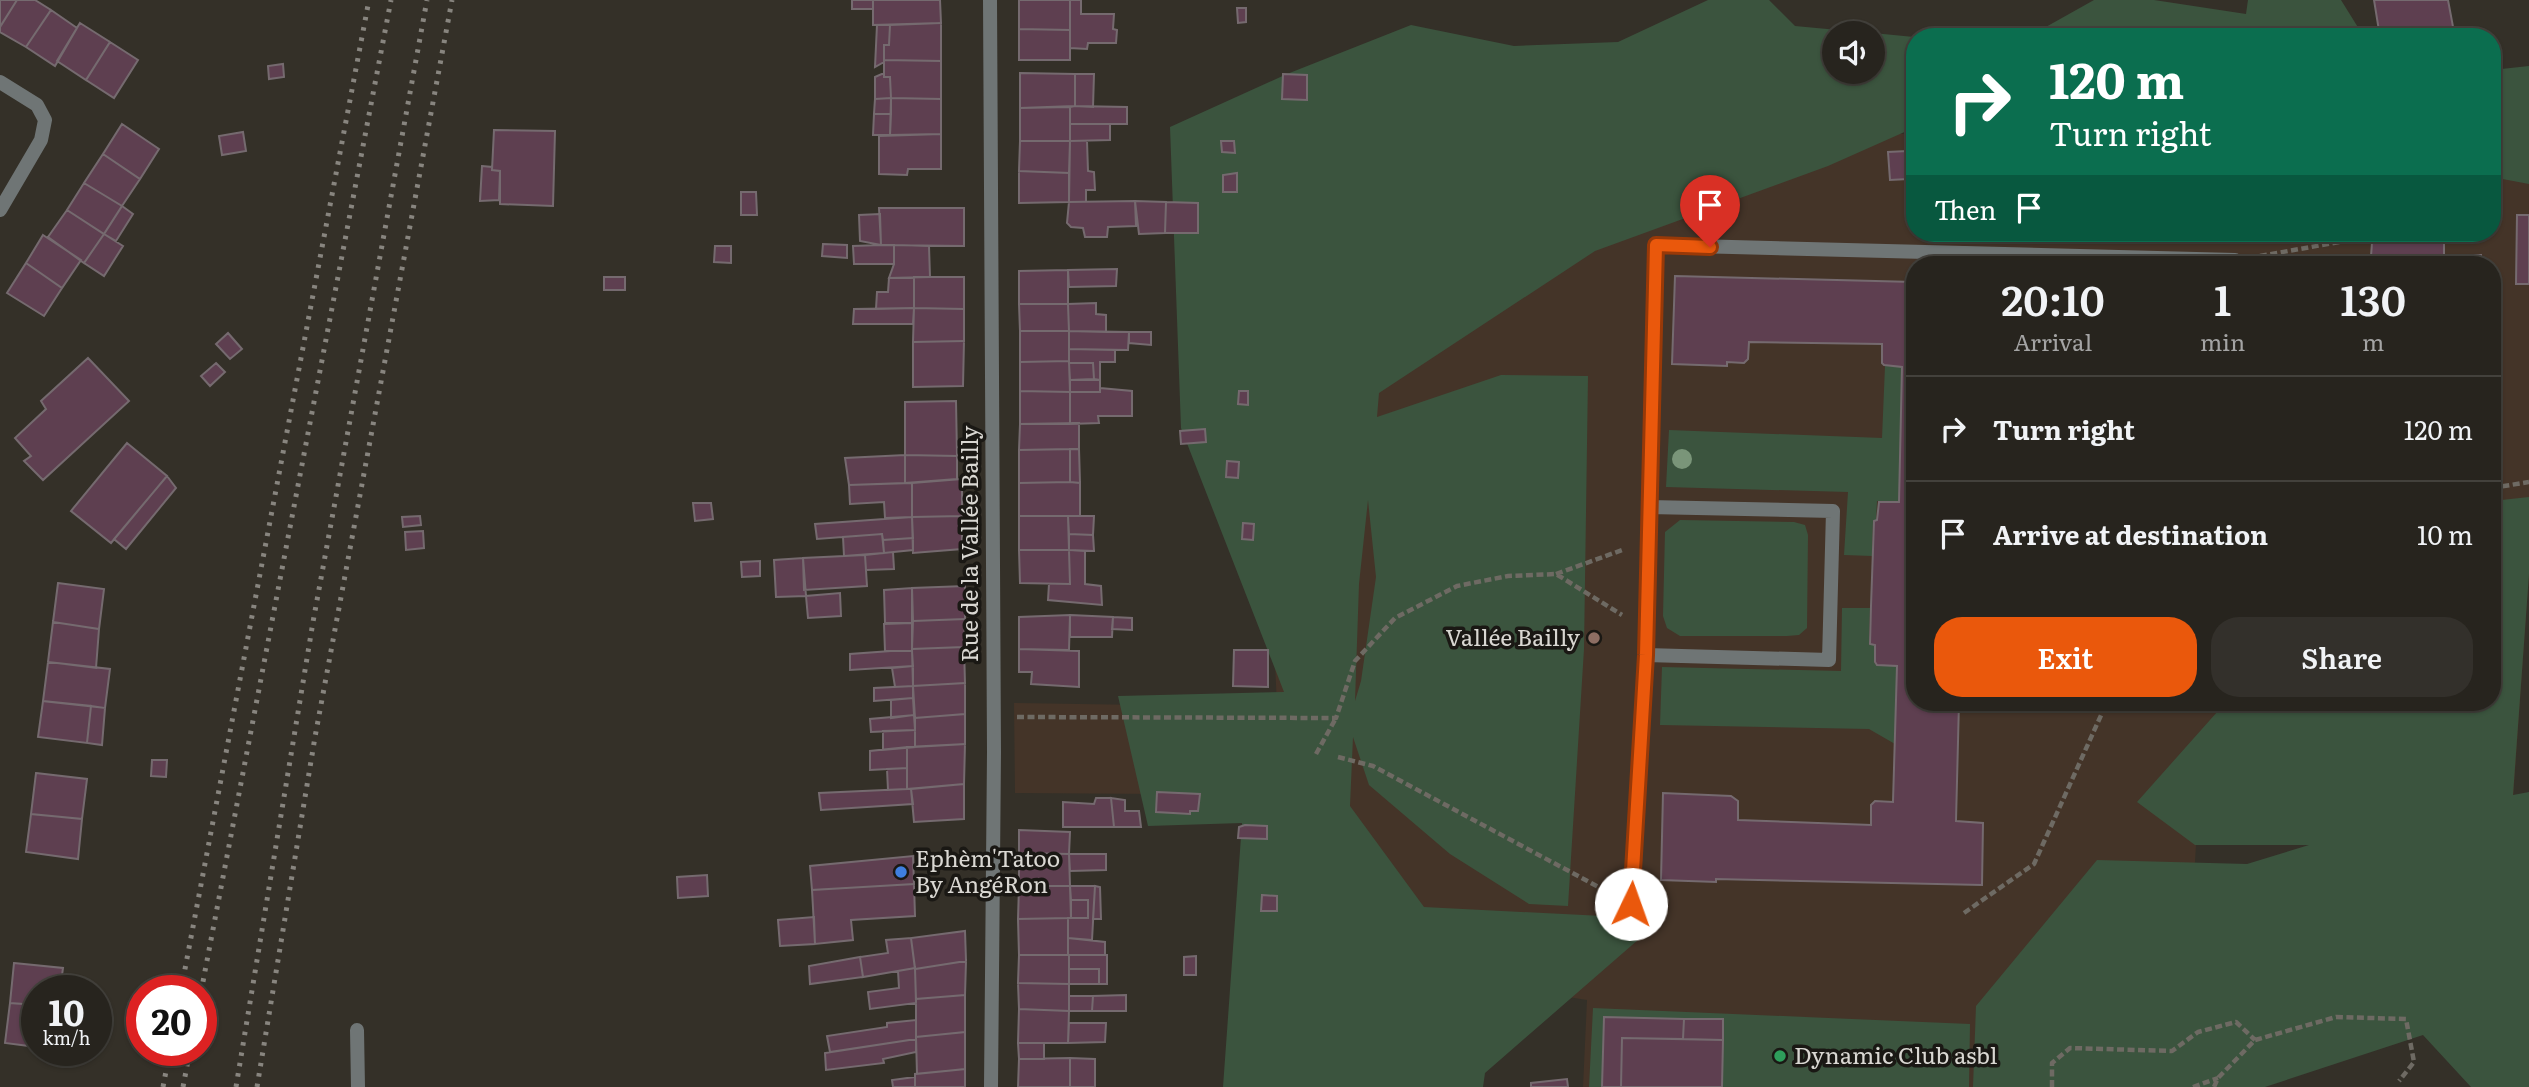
<!DOCTYPE html>
<meta charset="utf-8">
<style>
body{margin:0;font-family:Literata,serif;background:#33302b;color:#f1f3f6;height:100vh;display:flex;flex-direction:column;font-size:26px;white-space:nowrap}
*{box-sizing:border-box;margin:0}
p{font-size:23px;color:#a4a4a4}
.icon{flex:none;width:38px;height:38px;fill:none;stroke:currentColor;stroke-width:2;stroke-linecap:round;stroke-linejoin:round}
.map{position:relative;flex:1;overflow:hidden}
.side{position:absolute;left:1906px;top:256px;width:595px;height:455px;display:flex;flex-direction:column;background:#27241e;border-radius:28px;box-shadow:0 2px 5px #0004,0 0 0 2px #43413c}
.side>*{flex:none}
.top-card{position:absolute;left:1906px;top:28px;width:595px;height:214px;border-radius:28px;box-shadow:0 2px 5px #0004,0 0 0 2px #43413c;background:#0b6e4f;color:#fff;overflow:hidden}
.controls{position:absolute;left:1822px;top:21px;display:grid;gap:14px}
.controls a{display:grid;place-items:center;width:63px;height:63px;border-radius:50%;background:#27241e;box-shadow:0 2px 5px #0004,0 0 0 2px #43413c;font-size:35px}
.speed{position:absolute;left:21px;top:975px;display:flex;gap:14px;font-size:35px;font-weight:700;text-align:center}
.speed>*{display:grid;place-content:center;width:91px;height:91px;border-radius:50%;background:#27241e;box-shadow:0 2px 5px #0004,0 0 0 2px #43413c;line-height:1}
.speed small{font-size:18px;font-weight:400}
.speed .limit{border:10px solid #d22;background:#fff;color:#111}
.pin{position:absolute;display:grid;place-items:center;width:60px;height:60px;color:#fff;margin:-72px -30px;border-radius:50% 50% 50% 0;rotate:-45deg;box-shadow:0 0 7px #0007}
.pin .icon{rotate:45deg}
.me{position:absolute;width:77px;margin:-38px;rotate:3deg;stroke-linejoin:round;filter:drop-shadow(0 0 5px #0008)}
.turn{display:flex;align-items:center;gap:24px;height:147px;padding:0 28px;font-size:32px}
.turn .icon{width:91px;height:91px;stroke-width:2.5}
.turn b{display:block;font-size:49px;line-height:60px}
.then{display:flex;align-items:center;height:66px;padding:0 28px;background:#0003;gap:14px;font-size:26px}
.eta{display:flex;justify-content:space-evenly;align-items:center;height:119px;text-align:center}
.eta b{font-size:42px;font-weight:600;line-height:49px}
.action{display:flex;gap:14px;margin-top:auto;padding:14px 28px}
.action a{flex:1;height:80px;border-radius:28px;background:#ea580c;color:#fff;font-size:28px;font-weight:600;line-height:80px;text-align:center}
.action a+a{background:#33302b;color:#f1f3f6}
ul{padding:0;list-style:none}
li{display:flex;align-items:center;gap:21px;height:105px;padding:0 28px;border-top:2px solid #43413c}
li div{flex:1}
li b{display:block;font-size:26px}
li em{font-style:normal}
.map>svg:first-child{display:block}
.education{fill:#443428;fill-rule:evenodd}
.green{fill:#3b543e;fill-rule:evenodd}
.building{fill:#5e3f50;stroke:#756a6f;stroke-width:2}
.lines{fill:none;stroke-linecap:round;stroke-linejoin:round}
.path{stroke:#6e6a63;stroke-width:4.5;stroke-dasharray:7 3.5;stroke-linecap:butt}
.lane{stroke:#6f7575;stroke-width:14}
.street{stroke:#6f7575;stroke-width:14}
.rail{stroke:#88857f;stroke-width:5;stroke-dasharray:3.5 7;stroke-linecap:butt}
.tree{fill:#7a9579}
.route-casing{stroke:#983908;stroke-width:18}
.route{stroke:#ea580c;stroke-width:12}
.education-dot{fill:#8d6e63;stroke:#1a1814;stroke-width:2.5}
.shop-dot{fill:#3f7fe0;stroke:#1a1814;stroke-width:2.5}
.leisure-dot{fill:#2e9e5b;stroke:#1a1814;stroke-width:2.5}
.labels{text-anchor:middle;stroke-width:7;stroke-linejoin:round;paint-order:stroke}
.street-label{font-size:23px;fill:#d9d7d2;stroke:#1a1814}
.poi-label{font-size:23px;fill:#d9d7d2;stroke:#1a1814;text-anchor:start}
</style>
<div class="map">
<svg width="2529" height="1087" viewBox="0 0 2529 1087">
<rect width="100%" height="100%" fill="#343028"/>
<path class="education" d="M1251 130 1914 134V233H2492V165L2529 166V574L2510 842 2196 845 2186 1017 2021 1087H1583L1587 1000 1481 983 1309 795 1015 793 1014 703 1277 707ZM1914 264H2492V702H1914Z"/>
<path class="green" d="M1708 0H1769L1795 26 1870 33H1834V72H1872L1873 33 1914 37V130H1909L1828 166 1595 251 1379 393 1377 417 1501 375 1588 376 1584 649 1568 906 1529 904 1450 854 1369 785 1353 737 1350 806 1424 907 1662 919 1485 1073 1483 1087H1223L1242 823 1148 826 1118 696 1284 692 1181 428 1170 127 1287 74 1411 25 1514 46 1618 42ZM1368 500 1376 577 1361 681 1355 701 1359 584Z
M2094 0H2154L2246 14 2248 0H2341L2364 37H2028Z
M2529 66V184L2492 177V70Z
M1885 366 1904 367 1899 501H1877L1876 520H1873L1872 556 1844 555 1848 492 1666 487 1669 430 1882 438Z
M2529 497V574L2513 795 2529 792V1087H2471L2423 1035 2265 1087H1973L1976 1006 2097 860 2247 864 2309 845H2195L2137 802 2226 702H2492V501Z
M1680 520 1794 522 1805 525 1808 535 1807 628 1799 635 1787 636H1680L1667 628 1663 616 1665 532Z
M1842 608H1870L1869 645H1874V662L1876 665 1897 666 1895 744 1869 729 1660 725 1662 667 1841 671Z
M1593 1008 1970 1024 1969 1087H1589Z"/>
<path class="building" d="M0 0H17L0 27Z
M17 0H35L51 10 26 47 0 32V27Z
M852 0H873V9H852Z
M873 0H940L941 23 873 25Z
M1019 0H1070V30L1019 29Z
M1070 0H1081V14H1114L1113 29 1117 30 1116 43H1088L1087 49 1070 48Z
M2374 0H2448L2454 32 2435 37H2380Z
M1237 8H1246V22L1238 23Z
M51 10 77 28 55 66 26 47Z
M80 23 110 42 86 80 57 61Z
M941 23V61L884 60V45H889L890 25Z
M877 25H890L889 45H884V62L875 67Z
M1019 29 1070 30V60H1019Z
M110 42 138 60 114 98 86 80Z
M884 60 941 61V99L891 98 890 77H884Z
M283 64 284 77 269 79 268 66Z
M884 73V77H890L891 98 875 99V77Z
M1020 73 1075 74V106L1020 108Z
M1075 74H1094L1093 107 1075 106Z
M1283 74 1307 75V100L1282 99Z
M891 98 941 99V134L890 135Z
M891 98V114H874L875 99Z
M1075 106 1127 107V124H1070V107Z
M1070 107V141H1020V108Z
M874 114H891L890 135H873Z
M122 124 159 149 140 179 103 154Z
M1070 124H1110V140L1070 141Z
M494 130 555 131 553 206 500 204V171L492 170Z
M243 132 246 151 222 155 219 136Z
M941 134V169H908L907 175 879 174V136Z
M1020 141H1070L1069 173 1019 171Z
M1070 141H1087L1088 171 1094 172 1095 190H1086V202H1069Z
M1221 141H1234L1235 153 1222 152Z
M1907 151 1908 179 1890 180 1888 152Z
M103 154 140 179 122 206 84 183Z
M482 166 492 167V170L500 171 499 200 480 201Z
M1019 171 1069 173V202L1019 203Z
M1237 173V192H1223V175Z
M84 183 122 206 104 234 67 210Z
M741 192H756L757 215H741Z
M1135 201 1136 226 1108 227 1107 237H1085L1083 228 1071 227 1067 223 1069 202Z
M1135 201 1166 202 1165 233 1139 234Z
M1166 202 1198 203V233H1165Z
M122 206 133 214 116 241 104 234Z
M879 208H964V246L881 245Z
M67 210 104 234 84 263 48 237Z
M880 214 881 245 860 241 859 215Z
M2517 215H2529V284H2516Z
M104 234 123 246 104 276 84 263Z
M43 235 81 260 62 288 26 263Z
M2404 239H2411L2416 243H2444V256L2481 255V264H2332V255L2371 256 2372 243H2398Z
M823 244 847 245V258L822 256Z
M881 245H894V264H854L853 246Z
M894 245 929 246 930 277 889 278 894 264Z
M715 246H731V263L714 262Z
M26 263 62 288 44 316 7 293Z
M1117 269 1116 286 1069 287 1068 270Z
M1068 270V304H1019V271Z
M1675 276 1914 282V702H1959L1956 821 1983 823 1982 885 1716 879V882L1661 880 1663 793 1731 796 1738 801V820L1871 825V805L1875 801 1893 802 1897 666 1877 665 1875 662V645L1870 644 1871 606 1874 521 1877 520 1879 502H1899L1902 367 1884 365 1882 363V344L1749 342 1748 359 1744 363 1727 362V366L1672 364Z
M604 277H625V290H604Z
M914 277H964V309L914 308Z
M889 278H914V308L876 309 877 292H888Z
M1096 303V314L1106 315V332L1069 331 1068 304Z
M1019 304H1068L1069 331H1020Z
M914 308 964 309V341L913 342Z
M914 308 913 324H853L854 309Z
M1020 331H1069V361L1020 362Z
M1069 331 1129 332 1128 350 1069 349Z
M1129 332H1151V345L1129 343Z
M228 333 242 349 230 359 216 344Z
M964 341 963 386 913 387V342Z
M1069 349 1115 350V362H1100V380L1094 379 1093 363H1069Z
M88 358 129 401 43 480 24 461 31 456 15 438 46 409 41 401Z
M1069 361 1070 392 1020 391V362Z
M216 363 225 372 210 386 201 376Z
M1069 363H1093L1094 379 1070 380Z
M1070 380H1100V392H1070Z
M1100 388 1132 391V416H1098L1099 423 1070 424V392H1100Z
M1020 391 1070 392V424H1020Z
M1239 391H1248V405L1238 404Z
M956 401 957 456 905 455V402Z
M1079 423V449L1019 450 1020 424Z
M1205 429 1206 442 1181 444 1180 431Z
M127 443 167 476 111 543 71 511Z
M1070 449V482L1019 483V450Z
M1070 449H1079L1080 483 1070 482Z
M905 455 957 456V479L905 483Z
M905 455V483L849 485 845 458Z
M1227 461 1239 462 1238 478 1226 477Z
M167 476 176 488 126 549 114 539Z
M962 479V516L912 517V483Z
M1070 482 1080 483V516H1019V483Z
M912 483V517L885 518 884 502 850 504 849 485Z
M693 503H711L713 519 695 521Z
M420 516 421 525 403 527 402 517Z
M962 516V549L913 553 912 517Z
M1019 516H1068L1069 550H1019Z
M1068 516H1094L1093 535 1069 534Z
M912 517 913 538 883 540 882 534 817 539 815 524Z
M1243 523 1254 524 1253 540 1242 539Z
M423 531 424 548 406 550 405 532Z
M882 534 884 553 844 556 843 537Z
M1069 534 1093 535 1094 551 1069 550Z
M913 538V550L884 553 883 540Z
M1019 550H1069L1070 584 1020 583Z
M1069 550 1085 551V584L1101 586 1102 605 1048 600 1049 584H1070Z
M893 552 894 569 866 570 865 555Z
M865 555 867 586 804 590 803 558Z
M803 558 806 596 776 597 774 560Z
M760 561V576L742 577 741 562Z
M58 583 104 589 99 629 53 622Z
M965 586V619L913 621 912 588Z
M912 588V623H885L884 590Z
M840 593 841 616 808 618 806 596Z
M1070 615 1069 650 1019 649V617Z
M1070 615 1113 617 1112 637H1070Z
M1113 617 1132 618V630L1112 629Z
M965 619 964 647 912 649 913 621Z
M53 622 99 629 96 668 48 662Z
M912 623V651H885L884 624Z
M964 647 965 683 913 686 912 649Z
M1019 649 1079 651V687L1031 684 1032 672H1019Z
M1234 650H1268V687L1233 686Z
M891 651H912L913 666 850 670V654Z
M48 662 110 669 105 708 43 701Z
M913 666V686L895 687 892 668Z
M965 683V714L915 718 913 686Z
M913 686V698L874 701V688Z
M913 698 914 715 891 718V700Z
M43 701 91 706 87 743 38 737Z
M91 706 105 708 102 745 87 743Z
M965 714V744L915 747V718Z
M914 715 915 730 871 732 870 719Z
M915 730V747L883 750V731Z
M965 744 964 784 907 789V747Z
M907 747V768L870 770V751Z
M152 760H167L166 777 151 776Z
M907 768V789L888 790 887 769Z
M36 773 87 779 82 819 31 814Z
M964 784V819L914 822 911 789Z
M907 789H911L913 804 821 810 819 793Z
M1157 792 1200 794 1198 811H1190V814L1156 812Z
M1096 798H1111L1114 827H1063V802L1094 804Z
M1111 798 1125 800V811H1139L1141 827H1114Z
M31 814 82 819 78 859 26 852Z
M1245 825 1267 826V839L1238 838 1239 827Z
M1019 830 1070 832 1069 854 1019 853Z
M1019 853 1069 854 1070 886H1019Z
M1069 854H1106V870L1070 871Z
M913 856 914 884 812 890 810 866Z
M707 875 708 896 678 898 677 877Z
M914 884 915 916 851 920 853 940 815 944 812 890Z
M1019 886H1070L1071 918 1018 919Z
M1070 886H1095L1092 940 1068 938V918H1088V900H1071Z
M1095 886 1100 887 1101 919H1093Z
M1262 895 1277 896V911H1261Z
M1071 900H1088V918H1071Z
M814 917 815 944 780 946 778 920Z
M1068 918V955H1019L1018 919Z
M965 931 966 961 915 969 911 938Z
M911 938 915 968 863 977 860 957 888 953 886 940Z
M1068 938 1105 942V955H1068Z
M1019 955H1069V984L1018 983Z
M1069 955H1107V984H1099V969H1069Z
M1196 956V975H1184V957Z
M860 957 863 977 810 984 809 966Z
M966 961 965 995 916 999 915 969Z
M14 963 63 968 60 990H37V1005L10 1003Z
M915 968 916 1003 870 1009 868 992 899 988 898 971Z
M1069 969H1099V984H1069Z
M1018 983 1069 984V1011L1019 1009Z
M965 995V1032L916 1037V999Z
M1126 995V1011H1092L1093 996Z
M1069 996H1093L1092 1011H1069Z
M10 1003 37 1005V1047L5 1043Z
M1019 1009 1069 1011 1068 1043H1018Z
M1604 1017 1684 1019 1683 1039 1622 1038 1621 1087H1602Z
M1684 1019H1723V1040L1683 1039Z
M916 1020V1039L830 1052 827 1036 887 1027V1023Z
M1069 1023H1106L1105 1042 1068 1043Z
M965 1032V1069L917 1074 916 1037Z
M1622 1038 1723 1040 1722 1087H1621Z
M916 1039V1052L883 1059 884 1063 826 1070 825 1053Z
M1018 1043H1044V1059H1019Z
M1070 1058V1087H1018L1019 1059Z
M1070 1058 1095 1059V1087H1070Z
M965 1069V1087H915V1074Z
M915 1077V1087H893L892 1080Z
M1567 1079 1568 1087H1531V1083Z"/>
<g class="lines">
<path class="path" d="M2260 256 2390 233
M2492 488 2529 482
M1556 574 1625 549
M1017 717 1336 718 1355 661 1395 618 1457 586 1508 576 1556 574 1622 615
M1316 754 1336 718
M1338 757 1373 766 1606 891
M1964 913 2034 864 2107 702
M2052 1087V1063L2070 1048 2172 1051 2198 1032 2236 1022 2255 1040
M2193 1087 2218 1078
M2214 1087 2218 1078 2255 1040 2336 1017 2406 1019 2414 1062 2399 1081"/>
<path class="lane" d="M1646 655 1829 660 1833 511 1649 507
M1631 904 1646 655 1656 245 2235 260
M357 1030 358 1087"/>
<path class="street" d="M990 0 994 752 991 1087
M0 82 37 105 45 120 41 140 0 210"/>
<path class="rail" d="M181 990 369 0
M201 992 391 0
M163 1087 170 1050
M183 1087 190 1050
M236 1087 313 622 427 0
M257 1087 315 737 452 0"/>
</g>
<circle class="tree" cx="1682" cy="459" r="10"/>
<g class="lines">
<g class="route-casing">
<path id="route" d="M1631 904 1646 655 1656 245 1710 247"/>
</g>
<use href="#route" class="route"/>
</g>
<circle class="education-dot" cx="1594" cy="638" r="7"/>
<circle class="shop-dot" cx="901" cy="872" r="7"/>
<circle class="leisure-dot" cx="1780" cy="1056" r="7"/>
<g class="labels">
<g class="street-label">
<text transform="translate(970 544) rotate(-90)" y="8">Rue de la Vallée Bailly</text>
</g>
<g class="poi-label">
<text x="1580" y="646" text-anchor="end">Vallée Bailly</text>
<text x="915" y="867">Ephèm'Tatoo<tspan x="915" dy="26">By AngéRon</tspan></text>
<text x="1794" y="1064">Dynamic Club asbl</text>
</g>
</g>
</svg>
<div class="controls">
<a><svg class="icon" aria-label="sound" viewBox="0 0 24 24"><path d="M4 9h4l5-4v14l-5-4H4zM17 9q2 3 0 6"/></svg></a>
</div>
<div class="speed"><div>10<small>km/h</small></div><div class="limit">20</div></div>
<div class="pin" style="left:1710px;top:247px;background:#d93025"><svg class="icon" aria-label="arrive" viewBox="0 0 24 24"><path d="M6 21V4h12l-3 4 3 4H6"/></svg></div>
<svg class="me" style="left:1631px;top:904px" viewBox="-20 -20 40 40"><circle r="19" fill="#fff"/><path d="M0-13L10 11 0 6-10 11z" fill="#ea580c"/></svg>
<div class="top-card">
<div class="turn"><svg class="icon" aria-label="right" viewBox="0 0 24 24"><path d="M7 20v-9h11M14 6l5 5-5 5"/></svg><div><b>120 m</b>Turn right</div></div>
<div class="then">Then<svg class="icon" aria-label="arrive" viewBox="0 0 24 24"><path d="M6 21V4h12l-3 4 3 4H6"/></svg></div>
</div>
<section class="side">
<div class="eta">
<div><b>20:10</b><p>Arrival</p></div>
<div><b>1</b><p>min</p></div>
<div><b>130</b><p>m</p></div>
</div>
<ul>
<li><svg class="icon" aria-label="right" viewBox="0 0 24 24"><path d="M7 20v-9h11M14 6l5 5-5 5"/></svg><div><b>Turn right</b></div><em>120 m</em></li>
<li><svg class="icon" aria-label="arrive" viewBox="0 0 24 24"><path d="M6 21V4h12l-3 4 3 4H6"/></svg><div><b>Arrive at destination</b></div><em>10 m</em></li>
</ul>
<div class="action"><a>Exit</a><a>Share</a></div>
</section>
</div>
